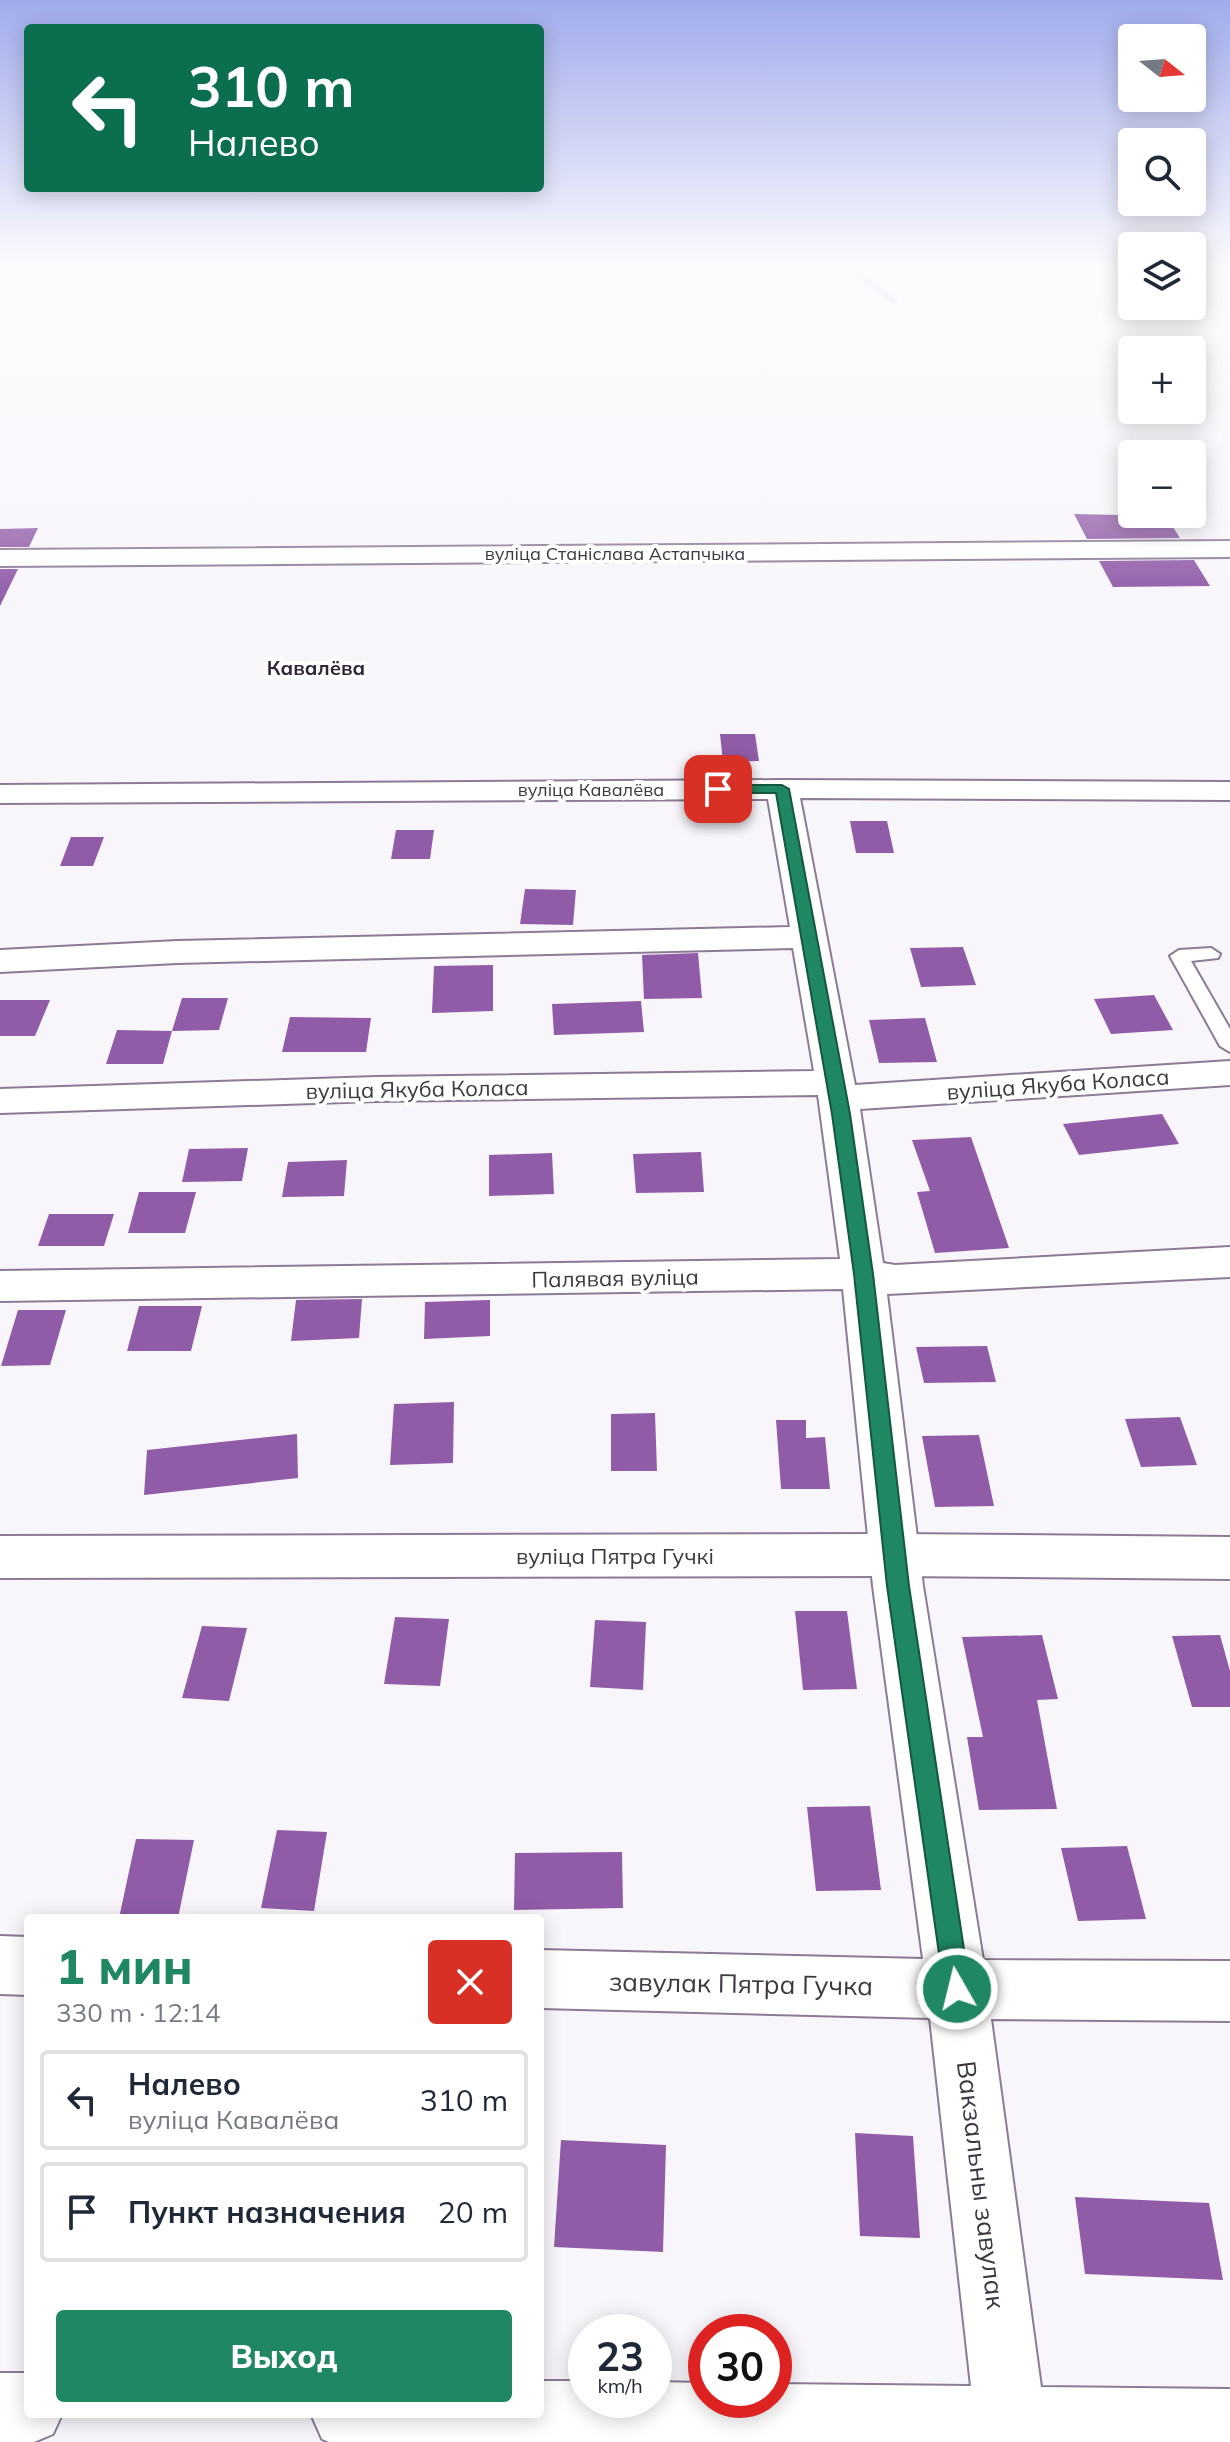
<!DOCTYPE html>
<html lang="ru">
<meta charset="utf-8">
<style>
body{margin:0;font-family:Mulish,sans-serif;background:#f6f6f7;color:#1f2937;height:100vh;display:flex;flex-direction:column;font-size:30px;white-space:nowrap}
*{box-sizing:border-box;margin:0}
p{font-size:26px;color:#747a83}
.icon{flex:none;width:44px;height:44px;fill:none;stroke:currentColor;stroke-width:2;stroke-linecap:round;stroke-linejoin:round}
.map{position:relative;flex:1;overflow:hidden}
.panel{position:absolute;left:24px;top:1914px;width:520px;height:504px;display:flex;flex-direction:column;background:#fff;border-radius:8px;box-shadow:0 4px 20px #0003}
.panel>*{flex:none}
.hud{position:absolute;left:24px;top:24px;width:520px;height:168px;border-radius:8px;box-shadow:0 4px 20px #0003;background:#0b6e4f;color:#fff;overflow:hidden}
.needle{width:52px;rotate:107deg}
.buttons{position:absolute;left:1118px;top:24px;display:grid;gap:16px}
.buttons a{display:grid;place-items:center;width:88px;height:88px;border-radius:8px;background:#fff;box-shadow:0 4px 20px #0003;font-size:40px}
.speed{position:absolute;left:568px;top:2314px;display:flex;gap:16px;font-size:40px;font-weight:700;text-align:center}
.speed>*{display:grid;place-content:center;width:104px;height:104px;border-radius:50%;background:#fff;box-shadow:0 4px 20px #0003;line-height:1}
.speed small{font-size:20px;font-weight:400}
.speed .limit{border:12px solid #d22;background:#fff;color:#111}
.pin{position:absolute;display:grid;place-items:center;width:68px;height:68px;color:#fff;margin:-34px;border-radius:16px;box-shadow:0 4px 12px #0006}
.me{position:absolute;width:88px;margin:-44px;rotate:352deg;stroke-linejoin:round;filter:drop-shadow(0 0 6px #0008)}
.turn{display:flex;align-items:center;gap:28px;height:168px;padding:0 32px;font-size:36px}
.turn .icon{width:104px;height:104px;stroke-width:2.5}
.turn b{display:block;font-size:56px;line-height:68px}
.round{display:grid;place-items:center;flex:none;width:84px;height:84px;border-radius:8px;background:#f6f6f7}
.head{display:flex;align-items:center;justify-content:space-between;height:136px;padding:0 32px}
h1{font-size:48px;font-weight:800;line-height:60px;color:#208763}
.button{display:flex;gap:16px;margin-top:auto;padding:16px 32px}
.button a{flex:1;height:92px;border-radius:8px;background:#208763;color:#fff;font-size:32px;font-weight:800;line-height:92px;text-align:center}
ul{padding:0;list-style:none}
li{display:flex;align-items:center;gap:24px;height:100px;margin:0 16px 12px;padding:0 16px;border:4px solid #e0e1e3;border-radius:8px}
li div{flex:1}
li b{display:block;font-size:30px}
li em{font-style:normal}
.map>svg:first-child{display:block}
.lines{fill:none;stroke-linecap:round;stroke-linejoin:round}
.stream{stroke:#d59ef0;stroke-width:6}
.building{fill:#905ca8}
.lane-casing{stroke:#8b7b94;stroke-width:4}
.street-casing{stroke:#8b7b94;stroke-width:4}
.secondary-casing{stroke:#8b7b94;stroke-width:4}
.lane{fill:#fff;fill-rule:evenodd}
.street{fill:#fff;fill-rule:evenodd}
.secondary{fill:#fff;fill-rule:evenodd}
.route{fill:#208763;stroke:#155840;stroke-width:2}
.labels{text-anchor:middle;stroke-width:8;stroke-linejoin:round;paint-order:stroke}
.far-street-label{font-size:18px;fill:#3e3742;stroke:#fff}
.far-neighbourhood-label{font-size:20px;font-weight:bold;fill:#312438;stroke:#fff}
.street-label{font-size:22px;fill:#3e3742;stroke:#fff}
.near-street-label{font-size:26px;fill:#3e3742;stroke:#fff}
</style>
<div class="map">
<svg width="1230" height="2442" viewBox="0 0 1230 2442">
<rect width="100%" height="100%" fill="#f9f6fb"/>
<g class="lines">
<path class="stream" d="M848 266 894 301"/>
</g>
<path class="building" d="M1074 514 1166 516 1180 538 1087 539Z
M38 528 29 547H0V529Z
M1194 560 1210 586 1113 587 1099 561Z
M0 569H18L0 606Z
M720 734H755L759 761 723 762Z
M850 821H887L894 853H856Z
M396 830H434L430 859H391Z
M71 837H104L93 866H60Z
M525 889 576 890 573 925 520 924Z
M963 947 976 985 921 987 910 948Z
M698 953 702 998 644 999 642 955Z
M493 965V1011L432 1013 434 966Z
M1154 995 1173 1030 1111 1034 1094 999Z
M182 998H228L219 1030 172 1031Z
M0 1000H50L35 1036H0Z
M641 1001 644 1032 554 1035 552 1004Z
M290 1017 371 1018 366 1052H282Z
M925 1018 937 1062 879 1063 869 1020Z
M117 1030 172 1031 163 1064H106Z
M1162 1114 1179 1144 1079 1155 1063 1124Z
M971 1137 1009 1248 935 1253 917 1192 930 1191 912 1140Z
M248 1148 242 1181 182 1182 189 1149Z
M701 1152 704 1192 636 1193 633 1154Z
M552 1153 554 1194 489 1196V1155Z
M347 1160 344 1196 282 1197 288 1162Z
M139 1192H196L185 1233H128Z
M49 1214H114L104 1246H38Z
M362 1299 359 1338 291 1341 296 1300Z
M490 1300V1336L424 1339 425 1302Z
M139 1306H202L191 1351H127Z
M18 1310H66L50 1365 1 1366Z
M987 1346 996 1382 924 1383 916 1347Z
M454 1402 453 1463 390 1465 394 1404Z
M655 1413 657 1471H611V1414Z
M1180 1417 1197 1465 1141 1467 1125 1419Z
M776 1420H806V1438L825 1437 830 1489H781Z
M297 1434 298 1478 144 1495 147 1450Z
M979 1435 994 1506 935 1507 922 1436Z
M795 1611H847L857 1689 803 1690Z
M395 1617 449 1619 440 1686 384 1684Z
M595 1620 646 1622 643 1690 590 1687Z
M202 1626 247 1628 229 1701 182 1698Z
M1042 1635 1058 1699 1037 1700 1057 1809 979 1810 967 1737H983L962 1637Z
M1220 1635 1230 1671V1707H1192L1172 1636Z
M870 1806 881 1890 816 1891 807 1807Z
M277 1830 327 1832 314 1911 261 1908Z
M136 1839 194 1840 178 1918H119Z
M1127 1846 1146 1919 1078 1921 1061 1848Z
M622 1852 623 1908 514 1910 515 1853Z
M855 2133 913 2136 920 2238 860 2236Z
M561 2140 666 2145 663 2252 554 2247Z
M1075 2197 1209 2203 1223 2280 1085 2274Z"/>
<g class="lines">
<g class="lane-casing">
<path id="lane" d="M1211 948 1220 954 1218 958 1191 961 1230 1029V1052L1220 1046 1170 956 1179 950Z"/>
</g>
<g class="street-casing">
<path id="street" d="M1230 541V557L0 566V550Z
M782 780 1230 782V800L800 798 855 1085 1230 1061V1085L860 1109 883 1263 895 1265 1230 1247V1277L887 1294 923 1586 983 1960 1230 1961V2021L991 2019 1041 2387 1230 2389V2442H329L322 2439 311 2414H540V2381H586V2400H654V2382L706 2383V2400H774V2384L971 2386 930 2018 540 2008V1950L923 1959 873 1586 843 1289 0 1301V1271L840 1259 818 1095 376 1101 0 1113V1089L376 1077 814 1071 793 948 177 963 0 972V950L177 941 790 927 768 799 0 803V785Z
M0 1936 28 1937V1995L0 1994Z
M0 2373H28V2414H62L53 2434 34 2442H0Z"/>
</g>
<g class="secondary-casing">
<path id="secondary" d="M895 1534 1230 1537V1579L895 1576 0 1578V1536Z"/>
</g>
<use href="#lane" class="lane"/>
<use href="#street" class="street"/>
<use href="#secondary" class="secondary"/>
</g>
<linearGradient id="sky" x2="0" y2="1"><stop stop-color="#a0abeb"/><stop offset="0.44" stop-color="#fcfbfd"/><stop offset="1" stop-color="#fcfbfd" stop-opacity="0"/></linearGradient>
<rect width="1230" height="608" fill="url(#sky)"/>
<path class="route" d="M782 785 789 789 850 1114 873 1274 909 1586 970 1989 966 1998 957 2002 948 1998 944 1989 887 1586 854 1274 832 1114 776 793H718L712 789 718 785Z"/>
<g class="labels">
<g class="far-street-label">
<text x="615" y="560">вуліца Станіслава Астапчыка</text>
<text x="591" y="796">вуліца Кавалёва</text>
</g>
<g class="far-neighbourhood-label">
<text x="316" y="675">Кавалёва</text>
</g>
<g class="street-label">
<text transform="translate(1058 1084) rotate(-4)" y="8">вуліца Якуба Коласа</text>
<text transform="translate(417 1089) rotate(-1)" y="8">вуліца Якуба Коласа</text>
<text transform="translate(615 1278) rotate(-1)" y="8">Палявая вуліца</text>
<text x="615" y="1564">вуліца Пятра Гучкі</text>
</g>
<g class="near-street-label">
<text transform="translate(741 1984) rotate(1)" y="9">завулак Пятра Гучка</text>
<text transform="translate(981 2185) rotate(83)" y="9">Вакзальны завулак</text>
</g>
</g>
</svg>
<div class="buttons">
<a><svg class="needle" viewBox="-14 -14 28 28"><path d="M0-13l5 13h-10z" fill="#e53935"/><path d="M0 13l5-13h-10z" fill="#747a83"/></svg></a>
<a><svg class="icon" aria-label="search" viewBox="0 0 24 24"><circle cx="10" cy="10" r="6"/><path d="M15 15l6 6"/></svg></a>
<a><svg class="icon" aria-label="layers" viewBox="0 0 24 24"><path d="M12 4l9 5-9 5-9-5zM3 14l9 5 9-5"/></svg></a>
<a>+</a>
<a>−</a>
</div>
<div class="speed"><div>23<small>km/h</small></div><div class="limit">30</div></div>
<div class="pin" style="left:718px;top:789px;background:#d93025"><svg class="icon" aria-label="arrive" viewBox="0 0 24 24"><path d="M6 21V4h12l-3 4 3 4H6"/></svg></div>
<svg class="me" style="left:957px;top:1989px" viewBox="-20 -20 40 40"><circle r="17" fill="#208763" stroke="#fff" stroke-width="3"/><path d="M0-11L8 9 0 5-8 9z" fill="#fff"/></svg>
<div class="hud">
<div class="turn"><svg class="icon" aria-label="left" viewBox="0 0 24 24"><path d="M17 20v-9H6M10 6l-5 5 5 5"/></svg><div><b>310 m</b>Налево</div></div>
</div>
<section class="panel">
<div class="head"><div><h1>1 мин</h1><p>330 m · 12:14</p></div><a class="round" style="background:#d93025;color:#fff"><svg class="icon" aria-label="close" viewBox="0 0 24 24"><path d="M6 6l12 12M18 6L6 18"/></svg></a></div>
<ul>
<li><svg class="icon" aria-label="left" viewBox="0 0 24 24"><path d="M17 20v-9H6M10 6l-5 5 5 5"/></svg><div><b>Налево</b><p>вуліца Кавалёва</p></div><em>310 m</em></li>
<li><svg class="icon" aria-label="arrive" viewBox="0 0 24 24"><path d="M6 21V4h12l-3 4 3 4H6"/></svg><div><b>Пункт назначения</b></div><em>20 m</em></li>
</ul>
<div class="button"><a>Выход</a></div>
</section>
</div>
